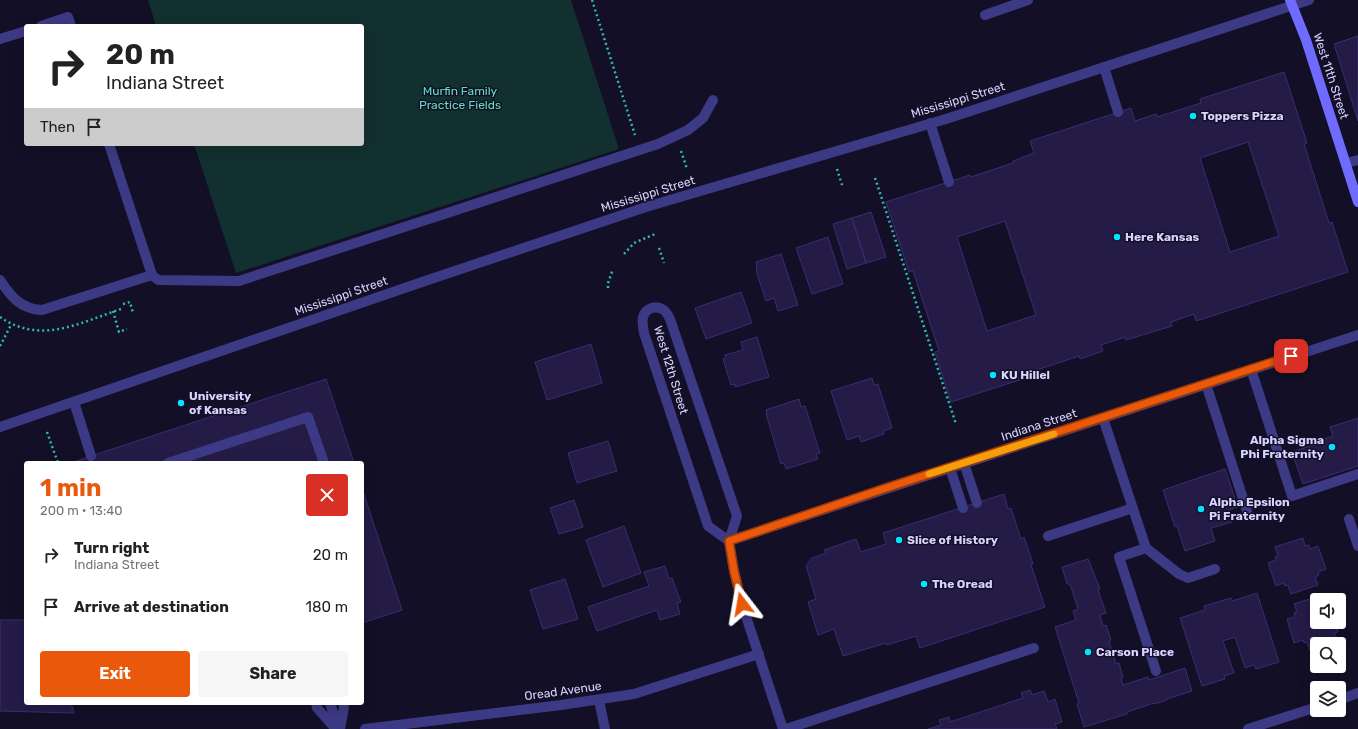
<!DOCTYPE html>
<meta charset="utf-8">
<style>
body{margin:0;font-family:Rubik,sans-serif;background:#f6f6f6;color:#222;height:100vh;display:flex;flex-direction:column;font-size:15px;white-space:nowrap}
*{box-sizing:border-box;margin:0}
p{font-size:13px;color:#767676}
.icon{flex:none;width:22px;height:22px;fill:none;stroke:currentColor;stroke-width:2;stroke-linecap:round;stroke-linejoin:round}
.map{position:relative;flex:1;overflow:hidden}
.side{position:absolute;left:24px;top:461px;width:340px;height:244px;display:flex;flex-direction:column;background:#fff;border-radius:4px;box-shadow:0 4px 16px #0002}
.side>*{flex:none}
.hud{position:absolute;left:24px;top:24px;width:340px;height:122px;border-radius:4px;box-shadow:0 4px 16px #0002;background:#fff;color:#222;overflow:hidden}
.controls{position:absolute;left:1310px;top:593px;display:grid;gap:8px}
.controls a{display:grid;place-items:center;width:36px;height:36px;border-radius:4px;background:#fff;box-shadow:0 4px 16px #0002;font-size:20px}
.pin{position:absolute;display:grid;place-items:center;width:34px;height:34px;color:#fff;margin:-17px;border-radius:8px;box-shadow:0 2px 6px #0006}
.me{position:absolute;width:44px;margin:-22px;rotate:346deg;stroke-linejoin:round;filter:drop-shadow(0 0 3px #0008)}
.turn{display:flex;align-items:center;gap:14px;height:84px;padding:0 16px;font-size:18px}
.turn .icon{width:52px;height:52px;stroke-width:2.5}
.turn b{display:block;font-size:28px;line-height:34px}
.then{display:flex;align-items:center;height:38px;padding:0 16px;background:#0003;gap:8px;font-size:15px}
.round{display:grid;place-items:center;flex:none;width:42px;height:42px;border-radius:4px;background:#f6f6f6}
.headline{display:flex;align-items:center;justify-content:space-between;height:68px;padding:0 16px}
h1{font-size:24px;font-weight:700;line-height:30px;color:#ea580c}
.cta{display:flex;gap:8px;margin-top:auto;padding:8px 16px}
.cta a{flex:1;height:46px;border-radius:4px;background:#ea580c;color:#fff;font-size:16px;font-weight:700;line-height:46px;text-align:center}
.cta a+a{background:#f6f6f6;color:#222}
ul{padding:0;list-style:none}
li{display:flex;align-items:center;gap:12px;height:52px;padding:0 16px}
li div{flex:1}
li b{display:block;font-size:15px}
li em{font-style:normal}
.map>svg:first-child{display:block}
.green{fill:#12302f}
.building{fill:#241b47;stroke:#3b2d73;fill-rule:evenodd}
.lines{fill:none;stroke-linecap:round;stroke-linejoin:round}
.path{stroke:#2fb8b0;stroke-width:2.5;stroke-dasharray:2 3;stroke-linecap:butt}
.lane{stroke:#3d3a85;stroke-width:10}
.street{stroke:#3d3a85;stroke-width:10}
.secondary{stroke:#6f6bff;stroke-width:10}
.route-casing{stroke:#983908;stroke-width:10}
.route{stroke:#ea580c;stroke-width:7}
.slow{stroke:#f59e0b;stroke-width:7}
.poi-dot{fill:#00e5ff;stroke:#130f26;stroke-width:1.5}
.labels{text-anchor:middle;stroke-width:3;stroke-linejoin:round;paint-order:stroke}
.street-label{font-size:12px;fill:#d9d4ff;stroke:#130f26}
.park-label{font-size:12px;fill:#5fe0c0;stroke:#130f26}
.poi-label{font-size:12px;font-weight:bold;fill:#d9d4ff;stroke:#130f26;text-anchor:start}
</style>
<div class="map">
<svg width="1358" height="729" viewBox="0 0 1358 729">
<rect width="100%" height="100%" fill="#130f26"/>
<path class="green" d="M148 0H571L619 149 236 273 194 144H362V26H156Z"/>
<path class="building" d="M1358 36V121L1334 44Z
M1284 72 1307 143 1304 144 1329 223 1332 222 1348 272 1196 321 1194 314 1171 322 1172 326 1126 340 1125 337 1101 345 1103 351 1080 359 1079 356 1034 371 1035 375 951 402 935 352 939 351 913 271 909 272 886 202 970 175 971 177 1013 163V161L1034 153 1030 141 1131 108 1135 121 1156 114 1157 117 1201 103 1200 99ZM1248 142 1279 236 1230 252 1200 158ZM1005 221 1036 315 987 331 957 237Z
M871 212 886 257 866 263 852 218Z
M852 218 866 263 847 269 833 224Z
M828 237 843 284 812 294 796 248Z
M781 254 798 305 778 311 774 298 766 301 756 271 757 270 756 262Z
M741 292 752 323 706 339 695 308Z
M757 337 769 377 735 387V384L731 385 723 359 726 358 725 355 743 350 741 342Z
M591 344 602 383 547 400 535 362Z
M872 378 874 385 878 384 892 428 883 431 884 434 861 442 859 436 847 440 831 391Z
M326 379 354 463H71L91 456Z
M799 399 801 407 805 406 820 453 816 454 818 459 786 469 784 463 781 464 766 414 767 413 766 410Z
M1358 418V466L1303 484 1292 452 1319 443 1318 441 1333 436 1330 427Z
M608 441 617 471 577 483 568 453Z
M1225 469 1238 507 1228 510 1232 522 1211 528 1215 541 1185 551 1177 526 1175 527 1163 490Z
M362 488 402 610 362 623Z
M1004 494 1008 509 1011 508 1021 539 1024 537 1033 564 1031 565 1045 607 920 648 916 636 887 645 886 643 843 656 834 629 818 635 808 602 816 599 806 566 812 558 826 553 824 550 856 539 861 552 886 544 883 533Z
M574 500 583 527 559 534 550 508Z
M624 526 641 573 603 587 586 540Z
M1303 538 1305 546 1309 545 1310 549 1318 546 1326 569 1318 572 1319 575 1315 577 1318 585 1291 594 1288 585 1285 586 1284 583 1276 586 1268 563 1276 560 1275 557 1278 556 1275 547Z
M1088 559 1100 589 1098 590 1106 613 1100 615 1103 626 1106 625 1111 640 1109 641 1116 664 1119 663 1123 678 1121 679 1123 685 1148 677 1149 680 1185 668 1192 691 1167 699V700L1155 704 1154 703 1127 712V714L1084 727 1077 704 1079 703 1055 627 1076 620 1073 611 1078 609 1070 584H1067L1062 567Z
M665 566 669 579 672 578 681 602 677 603 680 614 660 620 657 610 597 631 588 607 649 586 644 572Z
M565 579 578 619 543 629 530 590Z
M1257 593 1279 662 1256 669 1254 665 1245 668 1235 637 1223 641 1234 673 1224 676 1225 679 1202 686 1180 618 1205 610 1204 606 1231 598 1232 601Z
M1322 595 1323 600H1317V622H1339V608L1345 626 1337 629 1338 632 1334 633 1337 641 1329 644H1317V648L1310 650 1307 642 1304 643 1303 640 1294 643 1287 619 1295 617 1294 613 1297 612 1294 604Z
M0 620H26V703H71L74 713 0 711Z
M1030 690 1032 695 1044 691 1048 702 1055 699 1062 722 1055 724 1057 729H928L941 725 939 720 949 717 950 722 1023 698 1021 693Z"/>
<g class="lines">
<path class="path" d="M592 0 635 135
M681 151 687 169
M837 169 843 188
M875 178 956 424
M659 248 664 263
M624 254 634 243 655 234
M608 288V283L613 269
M123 304 130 302 133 313
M113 311 119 332 127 329
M0 317C41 345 79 323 121 309
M0 346 11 325
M47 432 58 463"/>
<path class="lane" d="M985 15 1028 0
M41 26 68 17 71 26
M0 39 26 31
M1104 67 1118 112
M930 123 949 182
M1346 163 1358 160
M152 275 158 280 239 281 658 144 688 130 703 118 713 100
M0 280C11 297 21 309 42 310L152 275 109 144
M1251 369 1292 496 1358 474
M1206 384 1247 511
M74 402 91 456
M1103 418 1146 548 1119 557 1156 671
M168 463 308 417 324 463
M964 463 977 503
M950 468 963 508
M1349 519 1358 546
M1048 536 1133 508
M1146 548 1179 574 1188 578 1215 569
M599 700 605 729
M316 703 317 708 336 729
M330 703 338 728
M340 729 344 707 343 703
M786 729 1034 648"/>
<path class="street" d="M0 427 428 280 646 207 946 119 1309 0
M729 541 708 526 644 333C643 328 642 322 643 317 645 309 654 305 662 309 665 310 668 315 670 319L737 516 729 541 734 571 742 604 783 729
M729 541 886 489 1358 335
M1339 700 1358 693
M365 729 561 705 634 694 759 654
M1248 729 1317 707"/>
<path class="secondary" d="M1290 0 1306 40 1358 202"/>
</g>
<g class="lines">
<g class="route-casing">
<path id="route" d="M742 604 734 571 729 541 886 488 1291 356"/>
</g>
<use href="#route" class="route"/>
<path class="slow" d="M929 474 1054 434"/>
</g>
<g class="poi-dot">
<circle cx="1193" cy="116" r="4"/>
<circle cx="1117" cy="237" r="4"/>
<circle cx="993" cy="375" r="4"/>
<circle cx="181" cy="403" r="4"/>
<circle cx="1332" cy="447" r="4"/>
<circle cx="1201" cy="509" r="4"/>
<circle cx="899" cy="540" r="4"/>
<circle cx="924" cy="584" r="4"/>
<circle cx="1088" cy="652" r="4"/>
</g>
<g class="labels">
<g class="street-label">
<text transform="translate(1331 76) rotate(72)" y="4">West 11th Street</text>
<text transform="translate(958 100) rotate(-17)" y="4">Mississippi Street</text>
<text transform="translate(648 194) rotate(-17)" y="4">Mississippi Street</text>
<text transform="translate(341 296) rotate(-19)" y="4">Mississippi Street</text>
<text transform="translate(671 370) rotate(73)" y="4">West 12th Street</text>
<text transform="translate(1039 425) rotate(-18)" y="4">Indiana Street</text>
<text transform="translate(563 691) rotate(-8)" y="4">Oread Avenue</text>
</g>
<g class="park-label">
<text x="460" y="95">Murfin Family<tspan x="460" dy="14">Practice Fields</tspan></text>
</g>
<g class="poi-label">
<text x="1201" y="120">Toppers Pizza</text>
<text x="1125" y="241">Here Kansas</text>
<text x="1001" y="379">KU Hillel</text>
<text x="189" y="400">University<tspan x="189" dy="14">of Kansas</tspan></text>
<text x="1324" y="444" text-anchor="end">Alpha Sigma<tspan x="1324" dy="14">Phi Fraternity</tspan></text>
<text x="1209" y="506">Alpha Epsilon<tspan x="1209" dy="14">Pi Fraternity</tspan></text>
<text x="907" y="544">Slice of History</text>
<text x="932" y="588">The Oread</text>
<text x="1096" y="656">Carson Place</text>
</g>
</g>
</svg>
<div class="controls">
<a><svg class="icon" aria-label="sound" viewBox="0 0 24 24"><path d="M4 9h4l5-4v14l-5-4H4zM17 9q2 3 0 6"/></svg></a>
<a><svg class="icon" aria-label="search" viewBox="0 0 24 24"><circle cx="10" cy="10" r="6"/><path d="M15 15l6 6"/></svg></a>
<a><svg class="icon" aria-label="layers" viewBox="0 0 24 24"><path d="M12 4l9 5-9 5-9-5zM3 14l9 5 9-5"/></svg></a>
</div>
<div class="pin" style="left:1291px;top:356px;background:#d93025"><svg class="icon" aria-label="arrive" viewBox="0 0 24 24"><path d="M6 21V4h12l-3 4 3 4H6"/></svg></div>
<svg class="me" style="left:742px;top:604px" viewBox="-20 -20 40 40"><path d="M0-17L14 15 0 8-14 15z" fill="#ea580c" stroke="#fff" stroke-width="4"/></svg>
<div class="hud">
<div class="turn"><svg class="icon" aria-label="right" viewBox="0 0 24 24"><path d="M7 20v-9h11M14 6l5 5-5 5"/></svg><div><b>20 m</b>Indiana Street</div></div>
<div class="then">Then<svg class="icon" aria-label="arrive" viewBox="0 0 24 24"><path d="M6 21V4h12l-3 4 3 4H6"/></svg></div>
</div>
<section class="side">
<div class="headline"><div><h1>1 min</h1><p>200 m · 13:40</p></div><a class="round" style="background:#d93025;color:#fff"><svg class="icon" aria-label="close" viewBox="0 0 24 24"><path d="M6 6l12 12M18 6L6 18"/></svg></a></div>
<ul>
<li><svg class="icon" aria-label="right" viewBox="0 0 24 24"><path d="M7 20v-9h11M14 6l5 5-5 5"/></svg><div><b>Turn right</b><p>Indiana Street</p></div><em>20 m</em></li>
<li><svg class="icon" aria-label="arrive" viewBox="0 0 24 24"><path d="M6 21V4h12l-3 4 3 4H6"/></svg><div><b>Arrive at destination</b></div><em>180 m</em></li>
</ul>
<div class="cta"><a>Exit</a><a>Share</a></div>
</section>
</div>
